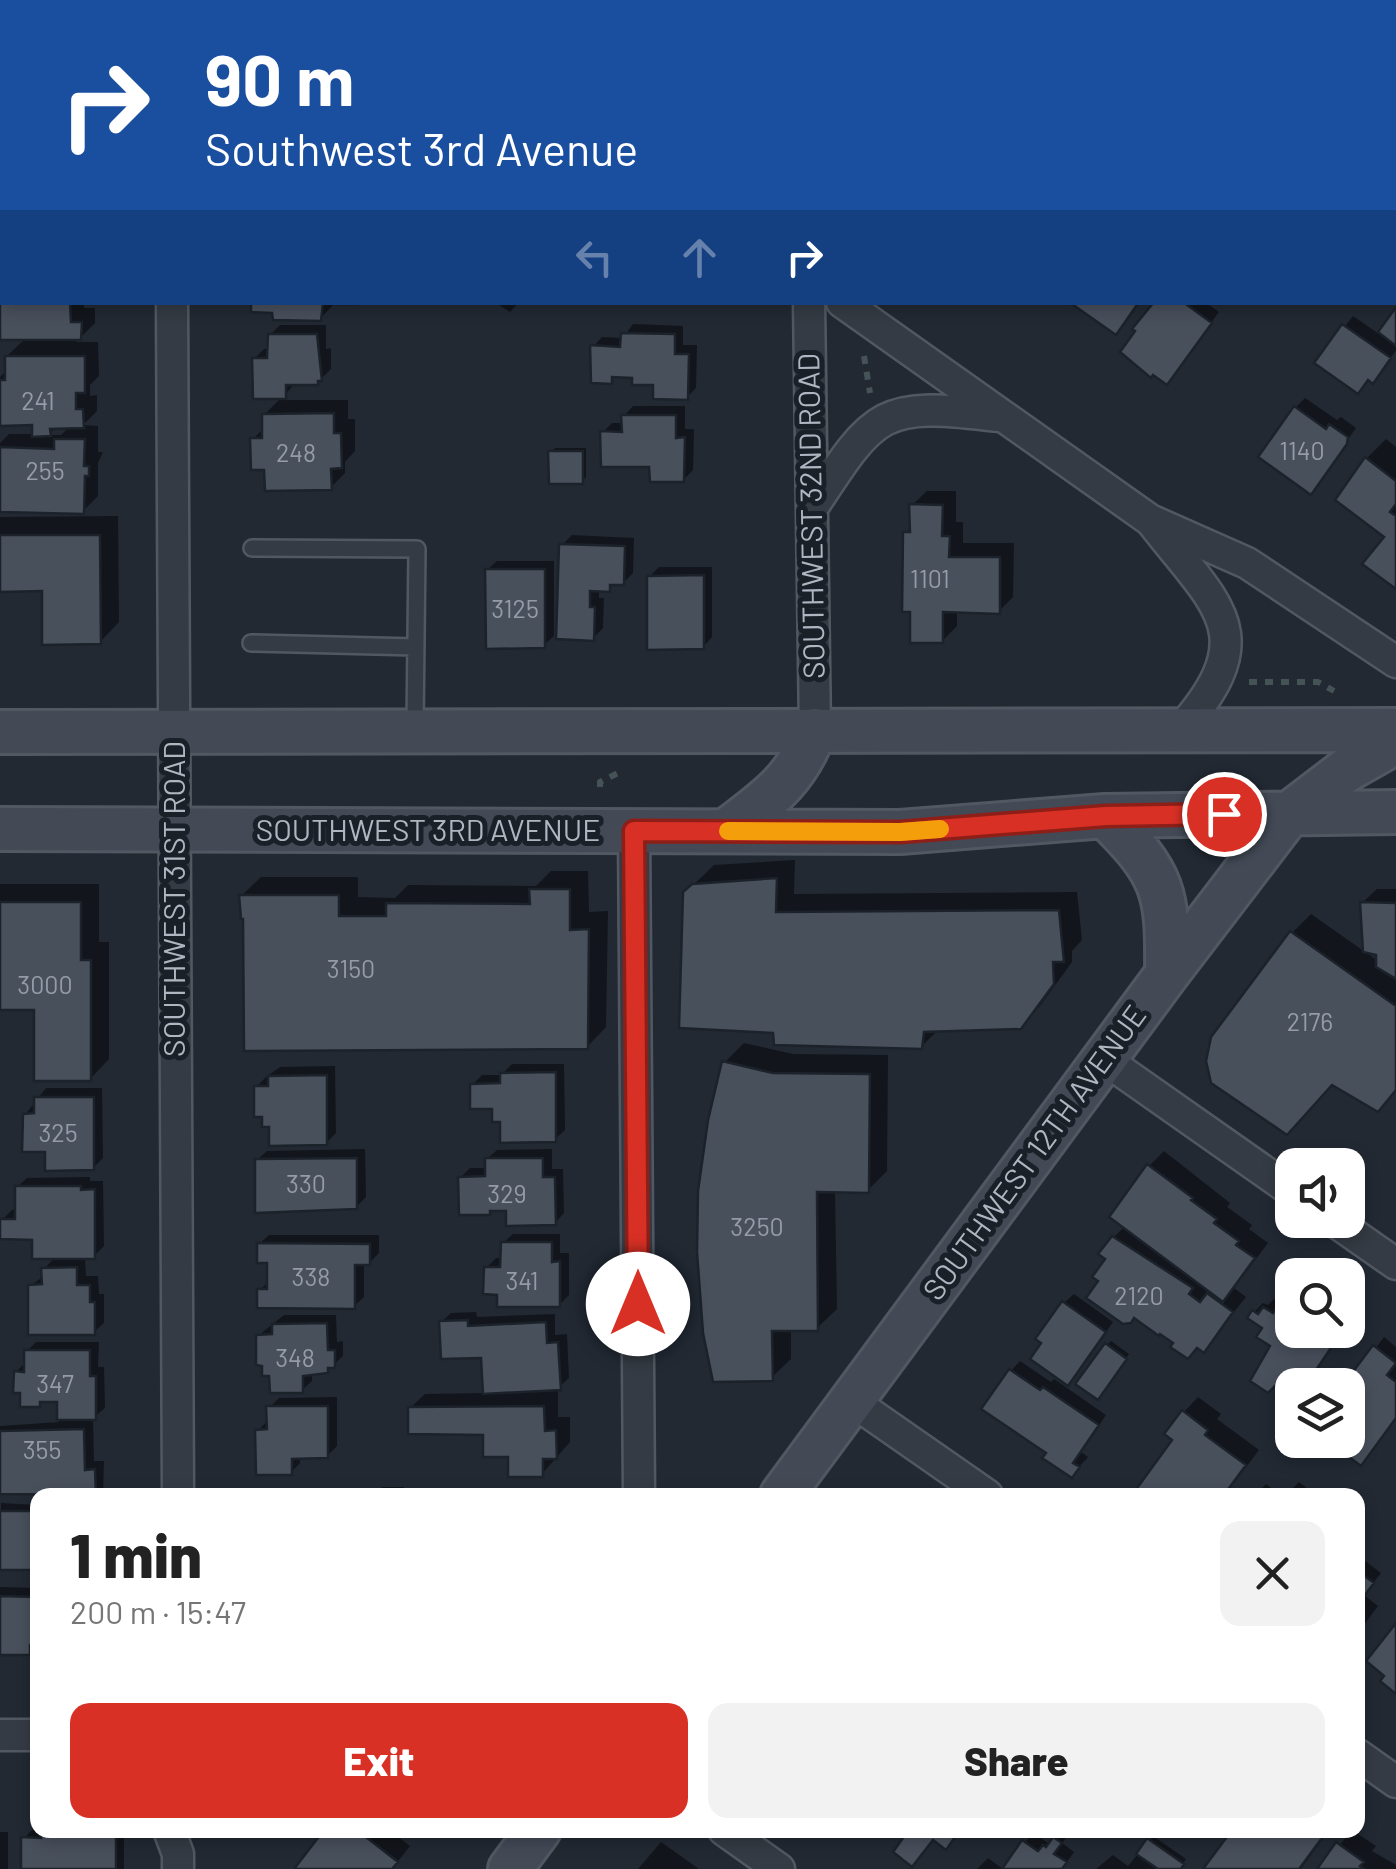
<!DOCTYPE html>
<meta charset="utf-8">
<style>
body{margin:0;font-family:Barlow,sans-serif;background:#f2f2f2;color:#222;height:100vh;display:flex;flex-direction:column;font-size:38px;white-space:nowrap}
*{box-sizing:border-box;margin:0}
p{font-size:32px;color:#767676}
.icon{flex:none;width:55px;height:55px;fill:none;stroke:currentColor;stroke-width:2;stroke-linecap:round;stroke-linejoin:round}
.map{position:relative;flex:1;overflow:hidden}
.panel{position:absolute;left:30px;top:1488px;width:1335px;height:350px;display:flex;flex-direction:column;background:#fff;border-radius:20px;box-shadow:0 5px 15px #0003}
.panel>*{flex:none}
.top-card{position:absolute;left:0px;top:0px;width:1398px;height:305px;box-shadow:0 5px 15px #0003;background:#1a4fa0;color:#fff;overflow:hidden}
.controls{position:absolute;left:1275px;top:1148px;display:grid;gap:20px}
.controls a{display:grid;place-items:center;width:90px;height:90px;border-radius:20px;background:#fff;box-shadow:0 5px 15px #0003;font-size:50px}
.pin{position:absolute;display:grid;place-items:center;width:85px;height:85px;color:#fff;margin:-42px;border:5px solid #fff;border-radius:50%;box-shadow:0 2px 10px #0007}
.me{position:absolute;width:110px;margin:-55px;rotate:0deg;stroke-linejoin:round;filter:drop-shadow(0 0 8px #0008)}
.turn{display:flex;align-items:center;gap:35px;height:210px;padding:0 40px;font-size:45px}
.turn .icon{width:130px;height:130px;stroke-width:2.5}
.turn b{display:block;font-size:70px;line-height:85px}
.lanes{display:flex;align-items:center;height:95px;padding:0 40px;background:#0003;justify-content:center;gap:50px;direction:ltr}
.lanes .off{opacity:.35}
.round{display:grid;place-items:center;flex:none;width:105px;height:105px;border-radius:20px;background:#f2f2f2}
.summary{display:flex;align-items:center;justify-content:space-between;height:170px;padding:0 40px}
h1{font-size:60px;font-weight:800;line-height:75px}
.action{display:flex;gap:20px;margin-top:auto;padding:20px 40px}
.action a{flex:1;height:115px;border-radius:20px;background:#d93025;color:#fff;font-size:40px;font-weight:800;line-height:115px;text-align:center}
.action a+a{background:#f2f2f2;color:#222}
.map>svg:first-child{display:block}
.shadow{fill:#0007;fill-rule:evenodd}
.building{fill:#48505c;stroke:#1c222a;stroke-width:2.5}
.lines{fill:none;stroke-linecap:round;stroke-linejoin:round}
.service-casing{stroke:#525862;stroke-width:20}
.minor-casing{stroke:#525862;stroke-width:35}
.secondary-casing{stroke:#525862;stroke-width:48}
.path{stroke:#455356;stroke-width:6;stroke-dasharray:8 8;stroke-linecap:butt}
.service{stroke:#353b44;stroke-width:15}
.minor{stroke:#353b44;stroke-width:30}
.secondary{stroke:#434a56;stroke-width:42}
.route-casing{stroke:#8d1f18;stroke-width:25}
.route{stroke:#d93025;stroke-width:18}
.slow{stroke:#f59e0b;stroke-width:18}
.labels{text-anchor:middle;stroke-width:10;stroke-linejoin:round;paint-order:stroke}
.number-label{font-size:25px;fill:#959ca8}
.street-label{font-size:30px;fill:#afb5c1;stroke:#1a2028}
</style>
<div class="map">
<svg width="1396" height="1869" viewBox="0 0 1396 1869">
<rect width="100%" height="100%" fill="#222933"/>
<path class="shadow" d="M20 0H85V2H20Z
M587 0H646L650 2H590Z
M929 0H1024L1022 2Z
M1068 0H1152L1067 2Z
M0 96H2V175H0Z
M1395 154 1396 155 1395 233Z
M2 185V302H84V308H95V323L76 342H98L99 376 90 385V396L97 395V411L83 425 98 426V452H103L98 463V496L83 511 0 509V443L9 434H35V423L0 401V377L7 370V356L26 338H0ZM57 426H70L61 435H48Z
M254 302 334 304 320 319 275 311Z
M501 302H519L510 312 499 305Z
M1157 302H1205L1219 312 1167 382Z
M1396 312V351L1373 380 1317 362 1353 316 1379 334Z
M633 324 683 326V345H697L696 388 687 397 635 376 617 375 611 381 593 347 602 337 623 338Z
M280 325H326V349L331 348V369L317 383H295L281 400H348V419H355V451L345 462V473L330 488 267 468 253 439 264 428V415L283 396 254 359 264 349H270V335Z
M1305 398 1337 420 1341 417 1356 428 1310 492 1296 407Z
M633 406H685V429H694L693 470 683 480 603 432 612 423H624V416Z
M1386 439 1396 447V586L1387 536 1338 500 1367 458Z
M555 448H586V477L582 481 551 452Z
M927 491H956V522H963V543H1014L1013 597 999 611 957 610V626L942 641 906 533 912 526V505Z
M118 516 119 622 100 642 45 589H0V517Z
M572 535 634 538 633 573 623 583H615L609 589H599V598H604L603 628 593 638 562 545Z
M497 561H554V636L544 645 487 570Z
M659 567H712V637L703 647 649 577Z
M795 860 794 894 1077 892 1082 940 1072 951V962L1040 1006 1020 1026 939 1029 921 1047 776 1031 685 893 714 865Z
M551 871H588L589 912 608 911 606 1027 587 1047 246 917 241 896 261 877H358V897L395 898 408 885 536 886Z
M0 884H99V942H109V1059L90 1079 37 1008H0Z
M1377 889H1396V1091L1378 1109 1292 933 1311 914 1378 961 1362 903Z
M744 1043 793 1054 888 1055 887 1171 868 1190H835L837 1309 817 1328H791V1359L771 1378 724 1063Z
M512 1064H564L565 1130 555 1139 502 1120 472 1085 482 1075H501Z
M335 1066 336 1133 326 1143 271 1124 256 1087 266 1077 280 1067Z
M46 1088H102L103 1158 93 1168 25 1115Z
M365 1149 366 1197 356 1207 257 1160 267 1151Z
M552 1149V1169H563L564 1213 555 1223 508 1208 493 1209 489 1212 460 1178 470 1168H487V1159L497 1150Z
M1164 1151 1230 1203 1227 1207 1252 1225 1249 1229 1268 1243 1234 1288 1246 1297 1204 1350 1177 1342 1102 1280 1114 1237 1125 1226 1149 1166Z
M90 1177V1181H103L104 1246 94 1256H85L86 1276H98L99 1294H104V1323L94 1332 30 1286 44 1276V1269L56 1256 34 1237 2 1220 12 1210H18L17 1187 27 1178Z
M513 1234H560V1253H569V1295L559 1305 499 1292 486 1268 496 1258H503V1243Z
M269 1235H379V1253L369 1263H364V1297L354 1306 260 1290 270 1280V1260L259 1244Z
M1292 1289V1330H1344L1309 1382 1292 1387 1280 1378 1273 1345 1254 1312 1263 1303 1268 1305 1274 1299 1282 1304Z
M1074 1294 1113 1322 1077 1373 1064 1303Z
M476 1312 477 1317 555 1314V1335L567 1334 569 1378 558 1388V1417H570V1442L542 1474 511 1455 485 1433 410 1408 425 1394 486 1393 484 1355 441 1322 451 1313Z
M284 1315H336L337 1342 343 1341V1356L327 1371 312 1373V1381L302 1390 272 1373 258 1336Z
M1384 1337 1396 1347V1418L1361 1462 1359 1431 1348 1422 1347 1385Z
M1111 1341 1129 1354 1101 1393 1107 1345Z
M36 1342H99L98 1367H104L105 1408 93 1418 94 1461H104L103 1495H52V1490L0 1491V1426L59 1422 60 1399 44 1400 39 1405 16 1372 26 1362V1352Z
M1020 1361 1051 1382 1054 1379 1106 1415 1081 1452 1088 1457 1072 1475 1049 1453 1011 1371Z
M337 1397V1446L327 1456H300V1463L291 1472 258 1431 267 1421 269 1408 279 1398Z
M1198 1397 1221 1414 1217 1419 1259 1450 1225 1495H1135L1176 1440 1184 1412Z
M1299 1482 1316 1495H1286Z
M1266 1484 1280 1495H1256Z
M382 1487H404V1495H378Z
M1 1503 38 1505V1565L0 1567Z
M1365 1561 1381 1573 1364 1595 1378 1606 1358 1633V1562L1361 1565Z
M0 1587 38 1588V1644L29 1653 4 1652 0 1657Z
M33 1829 124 1830V1869H23L24 1838Z
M327 1830H389L410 1846 392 1869H297Z
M1063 1830 1070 1833 1062 1843 1074 1852 1062 1869H1005L1033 1832 1048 1843Z
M1235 1830H1329L1301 1869H1207Z
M1352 1830 1376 1846 1372 1851 1396 1865V1869H1320Z
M0 1832H8V1869H0Z
M1153 1836 1186 1859 1179 1869H1096L1113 1855 1128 1866Z
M661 1842 699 1869H638Z
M988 1858 1003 1869H977Z"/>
<path class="building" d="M0 189 2 302H70L71 322H82L81 340H0Z
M251 302H357V304H323L321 321 273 320 272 313 251 312Z
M1069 302H1139L1116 335Z
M1154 302H1183L1212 323 1167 385 1153 375 1151 378 1120 352 1135 331 1132 329Z
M1396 307V346L1378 332Z
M1342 324 1391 358 1373 384 1368 380 1358 394 1314 363Z
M621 333 675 334V354H689L688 400 653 399V385H632V378L612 377V384L591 383 590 345 620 347Z
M268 334H317L322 381H318V385H286V399H253L252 358H267Z
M5 356H85V393H76V409H83L84 428 50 429 51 436 32 437V425L0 426V380H5Z
M1294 406 1326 429 1329 424 1348 437 1347 444 1311 495 1258 457Z
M334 413V433H341L342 468 331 469 332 490 265 491 264 470H251L250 438H262V414Z
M621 415H676V438L685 437 684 482H650L649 467H601L600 431 622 432Z
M54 439H85L84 466H89V476H85L84 514 0 512V447L54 449Z
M548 451H583V484H549Z
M1365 457 1396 481V504L1390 512 1396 516V589L1362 564 1384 537 1335 500Z
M909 504 943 505 942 536H950L949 557H1000V614L943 612V643H910V612H902L903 532H910Z
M0 535H100L101 644 42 645V591L0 592Z
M559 544 625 546 624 585H610V592L590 591V607H595L594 641 556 639Z
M485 569H545V648L486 649Z
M704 575V649L647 650V576Z
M777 878 776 912 1059 910 1064 962H1053L1054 984 1021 1029 924 1032 922 1049 774 1045 773 1033 679 1028 683 892 692 884Z
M529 889H570V930L589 929 588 1049 244 1051 243 919H241L239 895H339V916H386V903L530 904Z
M0 902H81V960H91V1081H34V1010H0Z
M1360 902 1396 903V979L1376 967V955L1363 952Z
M1290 931 1396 1006V1090L1378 1112 1332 1085 1287 1135 1211 1083 1206 1061 1211 1037Z
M722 1061 773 1073 870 1074 869 1193 817 1192 818 1331H772L773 1381 713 1382 703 1333 697 1252 698 1191 708 1120Z
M556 1072V1142L500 1143V1122H492V1109H470V1084L500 1083V1073Z
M327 1075V1145L269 1146V1127H262V1117H254V1086H268V1076Z
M34 1097H94V1170L45 1171V1152H22L23 1114 34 1113Z
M357 1158V1209L255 1213V1159Z
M485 1158H543V1177H555L556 1225 506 1226V1211H490V1215H459L458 1177 485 1176Z
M1147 1164 1193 1198 1191 1200 1217 1219 1214 1223 1239 1241 1236 1245 1255 1258 1223 1302 1109 1217Z
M15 1186H81V1190L95 1189V1259H32V1240L0 1239V1219H15Z
M1112 1236 1193 1288 1189 1294 1200 1302 1207 1293 1233 1312 1204 1353 1197 1348 1188 1359 1170 1347 1173 1343 1160 1334 1159 1336 1134 1318 1131 1323 1123 1324 1086 1298 1098 1281 1092 1277 1105 1259 1098 1254Z
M501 1242H552V1262L560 1261V1307H497V1295L483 1294 484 1267H500Z
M257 1243 370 1244V1265H355V1309L257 1308V1289H267V1263H257Z
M77 1267V1285H90V1302H95V1335H28V1285L42 1284 41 1268Z
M1288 1290 1292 1293V1330H1343L1306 1385H1292V1390L1280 1381 1268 1393 1250 1381 1270 1346 1256 1337 1262 1328 1247 1318 1252 1310 1258 1314 1263 1307 1273 1313Z
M1062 1301 1106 1332 1068 1386 1030 1359 1041 1343 1035 1339Z
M468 1320V1326L546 1322 547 1343 558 1342 561 1390 483 1394 481 1358 441 1359 439 1321Z
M327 1323 328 1350H335V1368H328V1373L303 1376V1393H270L269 1376H262V1366L256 1365V1335L272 1334V1324Z
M1105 1343 1127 1359 1098 1400 1075 1384Z
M1373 1345 1396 1363 1387 1375 1396 1382V1418L1361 1466 1341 1451 1355 1431 1348 1426V1385H1343Z
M24 1350H90V1376H96V1420H57V1402H40V1407H20V1393H13L14 1371 24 1372Z
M1009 1369 1040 1390 1043 1387 1099 1425 1073 1463 1080 1467 1072 1478 1042 1458 1046 1453 981 1409Z
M266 1406H328V1458L292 1459V1475H256L255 1430 267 1429Z
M544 1406 545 1431 556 1430 557 1459H543V1477H508V1457H483V1435L408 1434V1407Z
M1182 1410 1208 1430 1205 1435 1246 1465 1224 1495H1132L1172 1440 1164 1434Z
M84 1429 85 1470 95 1469 96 1495 0 1494V1431Z
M0 1511H38V1570H0Z
M1358 1571 1374 1583 1358 1604Z
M0 1596 38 1597V1645H30V1655H0Z
M1396 1623V1694L1380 1681 1384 1676 1366 1661Z
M57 1830 116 1833V1869H21V1837L41 1838V1833H57Z
M324 1830H357L398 1862 392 1869H294Z
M893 1830H960L946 1850 933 1840 912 1867 893 1852 903 1838Z
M1232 1830H1311L1322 1838 1299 1869H1203Z
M1053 1837 1062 1843 1054 1854 1067 1862 1062 1869H1002L1022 1840 1038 1851 1043 1845 1046 1847Z
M1147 1838 1184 1864 1181 1869H1158L1136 1854Z
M1336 1842 1364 1862 1360 1866 1364 1869H1317Z"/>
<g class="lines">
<g class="service-casing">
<path id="service" d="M252 548 417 549 415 726
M251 643 416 647"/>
</g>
<g class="minor-casing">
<path id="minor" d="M170 0V2
M414 0 417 2
M1300 0 1303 2
M810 2V0
M1395 67H1396
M172 302 178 1495
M809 302 815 730
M842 302 1150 520 1247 563 1396 662
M812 508C875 411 881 401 998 416
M1152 522C1217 606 1265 634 1180 730
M634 831 639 1495
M1104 1059 1292 1191
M1333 1220 1396 1264
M852 1401 987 1495
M0 1735H38
M1358 1755 1396 1782
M169 1830 178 1854V1869
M724 1830 779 1869"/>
</g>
<g class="secondary-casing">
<path id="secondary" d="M0 732 1396 730
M1105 816C1165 875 1168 892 1167 974
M0 829 900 832 1105 816 1396 812
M726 831C769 798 795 782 815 730
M782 1495 1167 974 1290 813 1345 771 1396 742
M510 1869 539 1830"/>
</g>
<path class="path" d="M864 356 870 393
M1249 682H1318L1334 691
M600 787V782L622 771"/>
<use href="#service" class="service"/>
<use href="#minor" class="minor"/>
<use href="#secondary" class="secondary"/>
</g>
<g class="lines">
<g class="route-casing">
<path id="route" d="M638 1304 634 831 900 832 1106 816 1224 814"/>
</g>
<use href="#route" class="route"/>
<path class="slow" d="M728 831 900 832 940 829"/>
</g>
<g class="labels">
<g class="number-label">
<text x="38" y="410">241</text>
<text x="1302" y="460">1140</text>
<text x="296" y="462">248</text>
<text x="45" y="480">255</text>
<text x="930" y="588">1101</text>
<text x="515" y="618">3125</text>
<text x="351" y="978">3150</text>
<text x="45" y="994">3000</text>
<text x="1310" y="1031">2176</text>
<text x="58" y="1142">325</text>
<text x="306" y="1193">330</text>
<text x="507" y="1203">329</text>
<text x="757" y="1236">3250</text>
<text x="311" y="1286">338</text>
<text x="522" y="1290">341</text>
<text x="1139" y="1305">2120</text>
<text x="295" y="1367">348</text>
<text x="55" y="1393">347</text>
<text x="42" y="1459">355</text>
</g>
<g class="street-label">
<text transform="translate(812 516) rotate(-91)" y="10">SOUTHWEST 32ND ROAD</text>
<text x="428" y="841">SOUTHWEST 3RD AVENUE</text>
<text transform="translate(175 899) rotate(-90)" y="10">SOUTHWEST 31ST ROAD</text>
<text transform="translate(1035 1153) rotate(-54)" y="10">SOUTHWEST 12TH AVENUE</text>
</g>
</g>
</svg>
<div class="controls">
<a><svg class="icon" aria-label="sound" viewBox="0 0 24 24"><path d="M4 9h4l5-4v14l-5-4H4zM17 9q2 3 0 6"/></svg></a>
<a><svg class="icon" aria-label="search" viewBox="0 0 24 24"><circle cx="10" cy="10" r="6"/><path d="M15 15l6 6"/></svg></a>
<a><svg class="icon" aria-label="layers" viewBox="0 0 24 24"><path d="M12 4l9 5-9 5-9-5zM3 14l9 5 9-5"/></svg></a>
</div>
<div class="pin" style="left:1224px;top:814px;background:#d93025"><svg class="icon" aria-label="arrive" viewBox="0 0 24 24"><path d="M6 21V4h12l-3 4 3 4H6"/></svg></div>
<svg class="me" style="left:638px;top:1304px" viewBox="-20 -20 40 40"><circle r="19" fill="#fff"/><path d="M0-13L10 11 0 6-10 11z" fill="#d93025"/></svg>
<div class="top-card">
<div class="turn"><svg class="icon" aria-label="right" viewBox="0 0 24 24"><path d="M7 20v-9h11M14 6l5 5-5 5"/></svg><div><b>90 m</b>Southwest 3rd Avenue</div></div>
<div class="lanes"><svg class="icon off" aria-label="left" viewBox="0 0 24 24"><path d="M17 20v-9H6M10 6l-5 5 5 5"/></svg><svg class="icon off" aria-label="ahead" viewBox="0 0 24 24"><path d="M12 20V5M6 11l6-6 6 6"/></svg><svg class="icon" aria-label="right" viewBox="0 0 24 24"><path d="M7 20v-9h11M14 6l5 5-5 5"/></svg></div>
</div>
<section class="panel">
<div class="summary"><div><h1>1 min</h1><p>200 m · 15:47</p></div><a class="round"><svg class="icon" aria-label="close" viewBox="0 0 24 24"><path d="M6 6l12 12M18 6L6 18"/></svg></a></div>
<div class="action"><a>Exit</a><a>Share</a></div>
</section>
</div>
